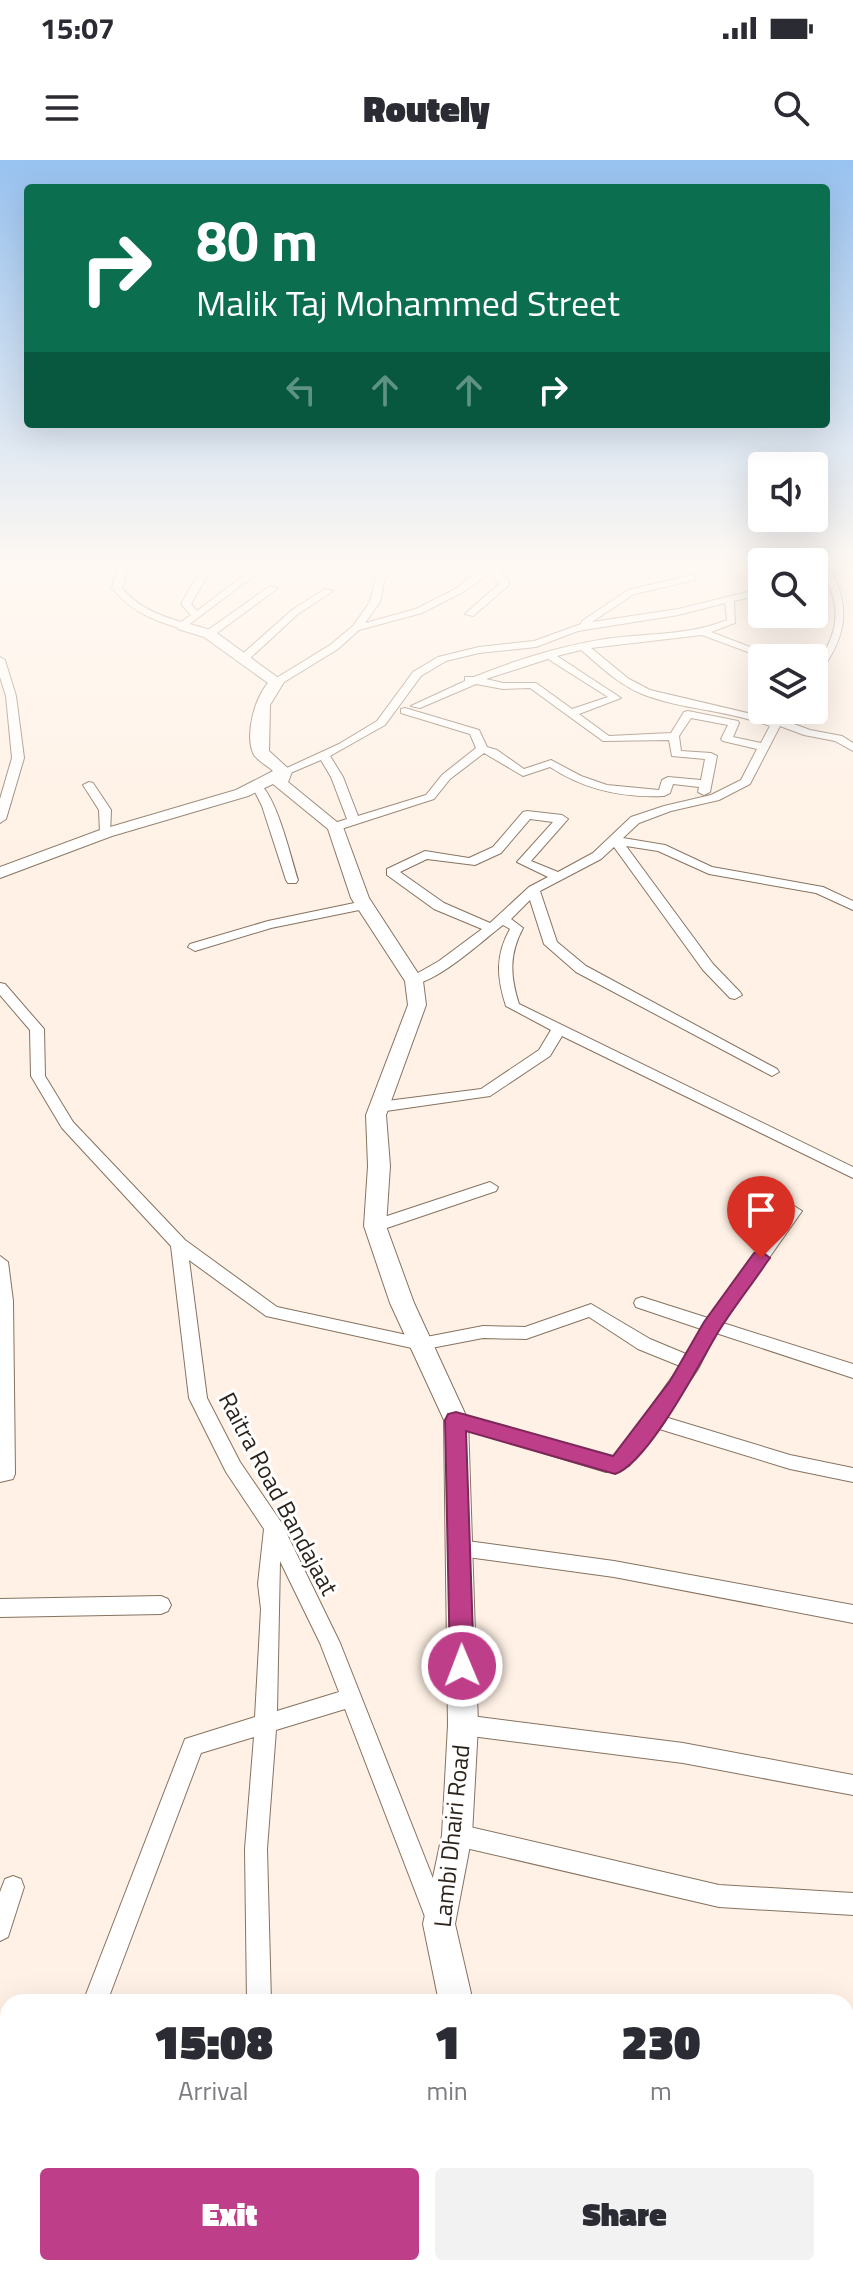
<!DOCTYPE html>
<style>
body{margin:0;font-family:"Titillium Web",sans-serif;background:#f2f2f3;color:#2b2b33;height:100vh;display:flex;flex-direction:column;font-size:30px;white-space:nowrap}
*{box-sizing:border-box;margin:0}
p{font-size:26px;color:#7c7c81}
.icon{flex:none;width:44px;height:44px;fill:none;stroke:currentColor;stroke-width:2;stroke-linecap:round;stroke-linejoin:round}
.map{position:relative;flex:1;overflow:hidden}
.side{position:absolute;left:0px;top:1834px;width:854px;height:282px;display:flex;flex-direction:column;background:#fff;border-radius:24px 24px 0 0;box-shadow:0 8px 32px #0002}
.side>*{flex:none}
.banner{position:absolute;left:24px;top:24px;width:806px;height:244px;border-radius:8px;box-shadow:0 8px 32px #0002;background:#0b6e4f;color:#fff;overflow:hidden}
.buttons{position:absolute;left:748px;top:292px;display:grid;gap:16px}
.buttons a{display:grid;place-items:center;width:80px;height:80px;border-radius:8px;background:#fff;box-shadow:0 8px 32px #0002;font-size:40px}
.pin{position:absolute;display:grid;place-items:center;width:68px;height:68px;color:#fff;margin:-82px -34px;border-radius:50% 50% 50% 0;rotate:-45deg;box-shadow:0 0 8px #0007}
.pin .icon{rotate:45deg}
.me{position:absolute;width:88px;margin:-44px;rotate:359deg;stroke-linejoin:round;filter:drop-shadow(0 0 6px #0008)}
.turn{display:flex;align-items:center;gap:28px;height:168px;padding:0 40px;font-size:36px}
.turn .icon{width:104px;height:104px;stroke-width:2.5}
.turn b{display:block;font-size:56px;line-height:68px}
.lanes{display:flex;align-items:center;height:76px;padding:0 40px;background:#0003;justify-content:center;gap:40px;direction:ltr}
.lanes .off{opacity:.35}
.eta{display:flex;justify-content:space-evenly;align-items:center;height:136px;text-align:center}
.eta b{font-size:48px;font-weight:800;line-height:56px}
.action{display:flex;gap:16px;margin-top:auto;padding:16px 40px}
.action a{flex:1;height:92px;border-radius:8px;background:#be3e89;color:#fff;font-size:32px;font-weight:800;line-height:92px;text-align:center}
.action a+a{background:#f2f2f3;color:#2b2b33}
.status{display:flex;justify-content:space-between;align-items:center;height:56px;padding:0 40px;background:#fff;direction:ltr}
.status svg{height:22px;fill:currentColor}
header{display:flex;justify-content:space-between;align-items:center;height:104px;padding:0 40px;background:#fff;font-size:36px;font-weight:800}
.map>svg:first-child{display:block}
.lines{fill:none;stroke-linecap:round;stroke-linejoin:round}
.street-casing{stroke:#867360;stroke-width:2}
.secondary-casing{stroke:#867360;stroke-width:2}
.street{fill:#fff;fill-rule:evenodd}
.secondary{fill:#fff;fill-rule:evenodd}
.route{fill:#be3e89;stroke:#7c2859;stroke-width:2}
.labels{text-anchor:middle;stroke-width:6;stroke-linejoin:round;paint-order:stroke}
.street-label{font-size:24px;fill:#2c241c;stroke:#fff}
</style>
<div class="status"><b>15:07</b><svg viewBox="0 0 49 12"><path d="M0 12V9h3v3zM5 12V6h3v6zM10 12V3h3v9zM15 12V0h3v12zM26 1h20v11H26zM47 4h2v5h-2z"/></svg></div>
<header><svg class="icon" aria-label="menu" viewBox="0 0 24 24"><path d="M4 6h16M4 12h16M4 18h16"/></svg>Routely<svg class="icon" aria-label="search" viewBox="0 0 24 24"><circle cx="10" cy="10" r="6"/><path d="M15 15l6 6"/></svg></header>
<div class="map">
<svg width="853" height="2115" viewBox="0 0 853 2115">
<rect width="100%" height="100%" fill="#fff1e5"/>
<g class="lines">
<g class="street-casing">
<path id="street" d="M118 406H128L122 428C138 447 158 455 181 462L191 455 181 444 203 406H213L191 444 197 451 256 406H267L183 469C155 461 131 452 112 428Z
M389 406H400L385 417 380 442 365 463 416 449 457 428 479 410 513 406 498 411 509 421V425L473 456 465 454 500 423 490 413 463 432 422 453 359 470 338 489 281 524H273V520L330 485 353 466 370 442 376 416Z
M818 406H828C853 447 846 478 818 515L814 516C814 504 821 498 827 487 842 458 836 432 818 406Z
M692 415 695 416V420L634 434 592 462 678 449 752 431 759 419 762 418 759 435 734 441 735 463 711 472 779 498H764L702 475 591 488 629 519 650 530 773 559 778 550H788L783 560 810 570 842 576 853 583V591L835 581 804 575 780 566 750 624 719 640 671 651 639 663 623 678 665 685 712 707 823 727 853 741V750L816 733 709 714 658 691 626 686 713 804 740 832 742 835 735 839 730 838 703 810 614 687 601 699 540 731 557 782 586 806 777 909 779 912 772 916 576 812 544 784 530 740 511 759 523 768C509 794 510 816 519 844L853 1007V1018L562 876 550 896 490 936 379 952 372 947 379 942 481 929 539 890 551 870 506 846C497 818 495 796 510 769L503 765C483 780 433 827 409 824V818L439 801 482 769 434 749 387 715V709L425 691 469 698 493 687 523 652 527 651 562 655 568 659 531 701 558 712 593 693 631 657 664 646 711 635 741 620 757 589 723 581 721 579 728 565 691 558 679 576 681 591 711 593 717 596 710 632 704 635 698 632 699 627 673 624 670 633 664 636C623 638 585 630 550 607L523 616 484 593 450 619 434 639 335 671 331 670V664L347 659 331 617 321 600 288 614 278 612 339 584 377 561 413 512 438 497 479 487 534 481 581 464 582 461 628 430ZM725 443 727 460C688 476 646 473 605 479 560 486 516 500 474 517H465V521L411 546 420 548 476 524 503 529 530 528 603 581 669 580 672 596 705 599 701 620 668 617 662 620 659 630 607 625 581 616 551 600 524 609 497 590 487 587 479 570 405 548 401 549V553L470 574 476 588 442 615 426 635 358 656 343 617 330 596 385 565 421 516 446 501 479 493 536 487 578 471 678 455ZM581 490C600 506 618 524 642 534 683 550 728 550 770 566L761 583 733 577 739 563 738 561 688 551 684 552 671 573 609 576 579 554 621 538 557 496ZM548 499 608 537 572 549 536 523H503L486 519ZM530 659 553 662 517 702 548 717 529 727 490 763 444 743 400 712 427 699 475 705 501 693Z
M270 426 278 428 213 476H205V472Z
M325 429 333 431 298 454 247 501H239V497L292 450Z
M0 497 5 500 16 536 24 598 6 659 0 663V639L12 598 6 536 0 517Z
M89 622 93 623 111 650 110 676H102L100 673 99 650 83 625Z
M258 623C276 633 291 698 298 720L296 723H288L286 720 262 646 252 626Z
M364 741 370 745 369 748 271 768 195 791 188 787 190 784 268 761Z
M0 823 5 824 44 869 45 916 73 962 185 1080 277 1147 421 1178 483 1166 525 1167 591 1144 650 1179 686 1194 701 1169 636 1147 634 1143 636 1139 642 1137 708 1158 788 1047 794 1046 802 1051 723 1163 853 1204V1218L716 1173 698 1209 665 1257 790 1295 853 1308V1322L790 1309 656 1268 629 1306 606 1312 450 1265 447 1260 450 1255 456 1253 606 1298 616 1295 680 1206 638 1189 589 1157 526 1179 483 1178 421 1190 266 1156 189 1100 207 1238 240 1302 281 1362 340 1483 449 1759 445 1767 437 1771 429 1767 345 1549 276 1570 267 1689 271 1842H247L245 1689 254 1577 201 1593 107 1842H83L185 1579 255 1557 261 1449 258 1424 264 1369 226 1312 189 1238 171 1086 62 968 31 916 30 870 0 835ZM280 1401 320 1483 339 1532 277 1551Z
M490 1022 498 1027 496 1031 375 1072 367 1066 369 1062Z
M0 1096 8 1102 13 1141 15 1314 13 1319 0 1322Z
M460 1380 614 1401 853 1445V1463L614 1417 460 1396 453 1394 450 1388 453 1382Z
M161 1436 168 1439 171 1445 168 1451 161 1454 0 1457V1439Z
M463 1555 683 1583 853 1615V1635L683 1603 463 1575 455 1572 452 1565 455 1558Z
M457 1664 719 1725 853 1733V1755L719 1747 457 1686 449 1683 446 1675 449 1667Z
M13 1716 21 1719 24 1727 8 1777 0 1781V1732L5 1719Z
M846 2022 853 2023V2049L846 2048Z
M246 2108H272L273 2115H245Z"/>
</g>
<g class="secondary-casing">
<path id="secondary" d="M183 462 214 471 284 522 270 545 269 591 292 612 288 622 343 667 369 738 423 821 426 845 386 955 390 1006 386 1066 414 1143 468 1260 478 1565 472 1675 455 1764 473 1842H439L423 1764 442 1675 448 1565 444 1260 390 1143 364 1066 368 1006 366 955 408 845 405 821 351 738 328 669 273 624 248 636 112 676 0 718V707L100 670 236 630 273 611C268 606 256 600 253 593 245 573 255 538 268 523L204 477 178 469V463Z
M505 2108H543L545 2115H507Z"/>
</g>
<use href="#street" class="street"/>
<use href="#secondary" class="secondary"/>
</g>
<linearGradient id="sky" x2="0" y2="1"><stop stop-color="#98c2f0"/><stop offset="0.58" stop-color="#fff9f3"/><stop offset="1" stop-color="#fff9f3" stop-opacity="0"/></linearGradient>
<rect width="853" height="702" fill="url(#sky)"/>
<path class="route" d="M761 1091 770 1098 767 1102C751 1126 732 1149 717 1174 698 1206 648 1303 615 1314L466 1271 474 1506 471 1513 462 1516 454 1513 450 1506 445 1260 448 1254 456 1252 613 1296 670 1221 704 1162 754 1093Z"/>
<g class="labels">
<g class="street-label">
<text transform="translate(278 1334) rotate(62)" y="8">Raitra Road Bandajaat</text>
<text transform="translate(452 1676) rotate(-84)" y="8">Lambi Dhairi Road</text>
</g>
</g>
</svg>
<div class="buttons">
<a><svg class="icon" aria-label="sound" viewBox="0 0 24 24"><path d="M4 9h4l5-4v14l-5-4H4zM17 9q2 3 0 6"/></svg></a>
<a><svg class="icon" aria-label="search" viewBox="0 0 24 24"><circle cx="10" cy="10" r="6"/><path d="M15 15l6 6"/></svg></a>
<a><svg class="icon" aria-label="layers" viewBox="0 0 24 24"><path d="M12 4l9 5-9 5-9-5zM3 14l9 5 9-5"/></svg></a>
</div>
<div class="pin" style="left:761px;top:1098px;background:#d93025"><svg class="icon" aria-label="arrive" viewBox="0 0 24 24"><path d="M6 21V4h12l-3 4 3 4H6"/></svg></div>
<svg class="me" style="left:462px;top:1506px" viewBox="-20 -20 40 40"><circle r="17" fill="#be3e89" stroke="#fff" stroke-width="3"/><path d="M0-11L8 9 0 5-8 9z" fill="#fff"/></svg>
<div class="banner">
<div class="turn"><svg class="icon" aria-label="right" viewBox="0 0 24 24"><path d="M7 20v-9h11M14 6l5 5-5 5"/></svg><div><b>80 m</b>Malik Taj Mohammed Street</div></div>
<div class="lanes"><svg class="icon off" aria-label="left" viewBox="0 0 24 24"><path d="M17 20v-9H6M10 6l-5 5 5 5"/></svg><svg class="icon off" aria-label="ahead" viewBox="0 0 24 24"><path d="M12 20V5M6 11l6-6 6 6"/></svg><svg class="icon off" aria-label="ahead" viewBox="0 0 24 24"><path d="M12 20V5M6 11l6-6 6 6"/></svg><svg class="icon" aria-label="right" viewBox="0 0 24 24"><path d="M7 20v-9h11M14 6l5 5-5 5"/></svg></div>
</div>
<section class="side">
<div class="eta">
<div><b>15:08</b><p>Arrival</p></div>
<div><b>1</b><p>min</p></div>
<div><b>230</b><p>m</p></div>
</div>
<div class="action"><a>Exit</a><a>Share</a></div>
</section>
</div>
